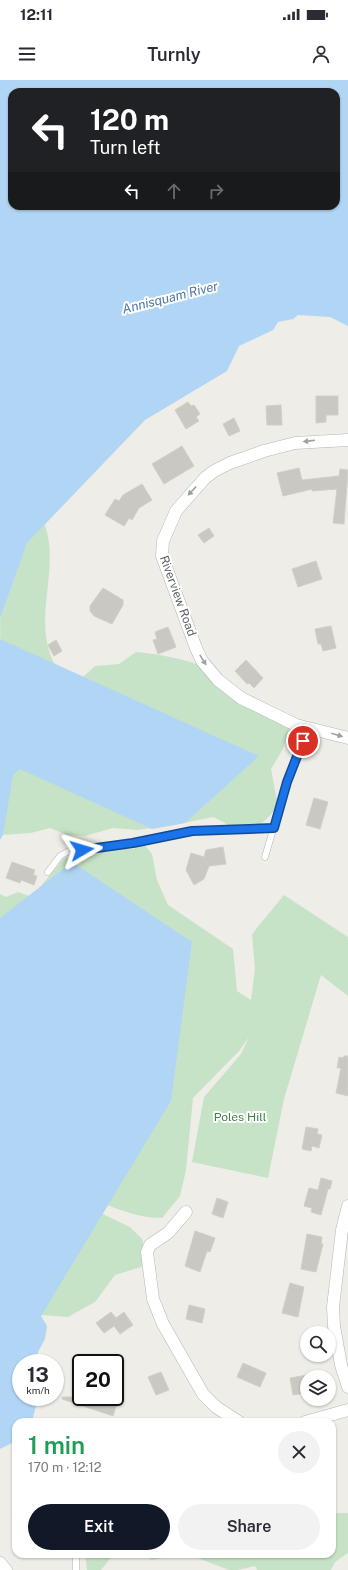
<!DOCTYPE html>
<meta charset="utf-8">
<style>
body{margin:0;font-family:"Public Sans",sans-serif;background:#f2f2f3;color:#2b2b33;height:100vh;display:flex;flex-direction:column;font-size:15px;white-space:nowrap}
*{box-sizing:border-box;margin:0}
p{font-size:13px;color:#7c7c81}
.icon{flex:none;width:22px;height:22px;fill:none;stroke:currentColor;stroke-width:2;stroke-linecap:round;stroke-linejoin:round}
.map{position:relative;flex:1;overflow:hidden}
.details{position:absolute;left:12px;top:1338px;width:324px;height:140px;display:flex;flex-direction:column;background:#fff;border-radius:12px;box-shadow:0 1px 3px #0004}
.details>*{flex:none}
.banner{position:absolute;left:8px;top:8px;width:332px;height:122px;border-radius:12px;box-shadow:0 1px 3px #0004;background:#202124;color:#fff;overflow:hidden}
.tools{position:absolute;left:300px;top:1246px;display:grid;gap:8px}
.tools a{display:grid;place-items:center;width:36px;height:36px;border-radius:50%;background:#fff;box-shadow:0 1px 3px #0004;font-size:20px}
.speed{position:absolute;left:12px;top:1274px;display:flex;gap:8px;font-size:20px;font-weight:700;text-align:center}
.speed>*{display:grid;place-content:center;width:52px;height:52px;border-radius:50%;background:#fff;box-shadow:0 1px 3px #0004;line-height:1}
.speed small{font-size:10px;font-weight:400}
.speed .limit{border:2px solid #111;border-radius:6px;background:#fff;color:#111}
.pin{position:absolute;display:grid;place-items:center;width:34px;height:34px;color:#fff;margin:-17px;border:2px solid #fff;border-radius:50%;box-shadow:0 1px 4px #0007}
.me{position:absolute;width:44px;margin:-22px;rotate:83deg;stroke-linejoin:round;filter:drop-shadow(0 0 3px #0008)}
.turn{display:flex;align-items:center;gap:14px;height:84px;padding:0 16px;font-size:18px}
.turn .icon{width:52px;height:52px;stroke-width:2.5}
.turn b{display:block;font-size:28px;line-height:34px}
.lanes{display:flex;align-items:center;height:38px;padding:0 16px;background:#0003;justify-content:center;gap:20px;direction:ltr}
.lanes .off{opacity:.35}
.round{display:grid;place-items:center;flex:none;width:42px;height:42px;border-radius:21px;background:#f2f2f3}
.overview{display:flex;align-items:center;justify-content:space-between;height:68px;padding:0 16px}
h1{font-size:24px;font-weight:600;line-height:30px;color:#1e9e55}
.button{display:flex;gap:8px;margin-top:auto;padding:8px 16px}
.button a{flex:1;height:46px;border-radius:24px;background:#111827;color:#fff;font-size:16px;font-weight:600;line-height:46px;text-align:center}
.button a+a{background:#f2f2f3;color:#2b2b33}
.status{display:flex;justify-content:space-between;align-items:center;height:28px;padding:0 20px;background:#fff;direction:ltr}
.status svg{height:11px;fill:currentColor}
header{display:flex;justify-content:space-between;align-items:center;height:52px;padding:0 16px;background:#fff;font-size:18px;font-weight:600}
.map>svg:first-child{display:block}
.green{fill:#c7e3c7}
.water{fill:#b1d5f4;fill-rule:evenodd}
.building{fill:#cac8c3;stroke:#d2cfc6}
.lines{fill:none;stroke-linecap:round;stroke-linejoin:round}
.service-casing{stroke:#b4b6ba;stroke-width:7}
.minor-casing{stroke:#b4b6ba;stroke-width:13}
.service{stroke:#fff;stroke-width:6}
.minor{stroke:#fff;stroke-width:12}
.oneway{fill:#9ea0a3}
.route-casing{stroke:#114b97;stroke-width:10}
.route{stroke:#1a73e8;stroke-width:7}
.labels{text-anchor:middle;stroke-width:4;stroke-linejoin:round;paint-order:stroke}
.street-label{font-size:12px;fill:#5e6165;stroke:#fff}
.park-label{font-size:12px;fill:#418145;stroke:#fff}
.water-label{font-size:13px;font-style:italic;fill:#4f77a5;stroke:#fff}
</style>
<div class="status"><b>12:11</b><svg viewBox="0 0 49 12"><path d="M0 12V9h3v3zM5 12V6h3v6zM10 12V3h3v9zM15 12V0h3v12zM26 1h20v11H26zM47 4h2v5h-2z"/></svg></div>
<header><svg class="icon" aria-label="menu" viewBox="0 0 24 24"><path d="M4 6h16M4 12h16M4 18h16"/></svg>Turnly<svg class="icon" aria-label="person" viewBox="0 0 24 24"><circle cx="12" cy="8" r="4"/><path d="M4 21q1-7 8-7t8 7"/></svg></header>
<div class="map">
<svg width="348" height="1490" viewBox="0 0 348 1490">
<rect width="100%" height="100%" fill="#eeede7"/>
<path class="green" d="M43 440C63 487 30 538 55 585 59 593 67 600 73 606L95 586 119 584 136 572C156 574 176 577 196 584 231 598 260 626 290 648L283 669 271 689 278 726C264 743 256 751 233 752L225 743 213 737 174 745 137 750 113 748 85 756 67 755 50 748 31 753 3 755 1 744 0 485Z
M142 762 152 774 157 800 168 825 233 869 237 911 251 920 255 889 252 854 284 815 348 857V916L321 895 284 1019 268 1098 192 1082 204 1017 241 974 249 957 239 971 193 1018 186 1090 180 1116 162 1138C110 1138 44 1090 0 1064V814L6 817 18 812 32 817 63 779 94 769H134Z
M0 1085 130 1147 142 1159 146 1177 141 1187 115 1195 95 1222 68 1237 41 1235 39 1230 21 1283Z
M332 1433H348V1473L335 1482 331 1490H257L255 1486 238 1490H229L198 1478 178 1475 151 1480 146 1474H332Z
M85 1474H114L101 1490H87Z"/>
<path class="water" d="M0 0H348V246L330 237 298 235 293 239 278 242 273 250 239 266 227 291 145 340 27 463 0 538ZM12 12H336V126H12Z
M0 559 259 676 185 743 152 749 20 689 13 695 3 755 0 760Z
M72 782 192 862 171 1021 41 1236 47 1246 45 1259 38 1272 37 1283H21V1317H38L32 1342H16V1361L0 1369V838Z"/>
<path class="building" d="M316 316H338V335H326V342L316 343Z
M188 322 191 326 194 325 200 334 196 337 199 341 186 349 175 330Z
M281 325 282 345H267L266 326Z
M234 338 240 351 229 356 223 344Z
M182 366 194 386 164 404 152 384Z
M299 388 302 400 339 396 340 389 348 390 344 444 333 443 337 409 312 411V409L283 416 277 393Z
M142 404 152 420 139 428 132 440 129 438 124 446 105 435 115 419 119 421 123 415Z
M209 448 214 456 204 463 198 455Z
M316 481 322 499 298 507 292 489Z
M103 508 123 520V525L112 544 94 536 90 531V526Z
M331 546 336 568 323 571 321 564H318L315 549Z
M168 547 176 567 158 574 153 560 157 559 155 552Z
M56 560 62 571 54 576 48 565Z
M246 580 263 598 254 608 249 603 247 604 235 591Z
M314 718 328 722 320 749 306 745Z
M223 767 226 784 209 786 204 799 194 805 186 790 191 773 204 777 206 770Z
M12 782 35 790 33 795 37 796 34 805 21 800 20 803 6 798Z
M344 976H348V1016L336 1013 341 988H337L339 977 343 978Z
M306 1047 318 1049 317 1054 322 1055 319 1068 312 1066 311 1071 302 1069Z
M321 1098 332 1101 330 1109H328L321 1135 311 1132 312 1128 304 1126 309 1108 318 1110Z
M217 1118 228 1122 223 1138 212 1134Z
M195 1151 215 1158 210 1172 207 1171 200 1192 185 1186Z
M307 1154 322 1157 321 1164H323L316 1192 301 1189Z
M290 1203 304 1207 298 1237 282 1233Z
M189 1225 205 1229 202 1243 186 1239Z
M111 1232 116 1238 124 1232 133 1245 120 1254 114 1246 104 1253 96 1243Z
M243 1283 266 1293 260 1307 237 1297Z
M161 1292 169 1310 156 1315 148 1297Z
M307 1295V1313L293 1315 290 1298Z
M62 1317H109L118 1320 113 1336 62 1319Z"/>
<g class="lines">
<g class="service-casing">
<path id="service" d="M265 777 287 702 308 649
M48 792 60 776 69 771 120 765 192 751 274 748
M76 1474V1490"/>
</g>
<g class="minor-casing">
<path id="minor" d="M348 360 295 363 264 371 230 383 214 391 205 398 176 431 163 461 162 476 196 568 202 581 218 600 241 618 296 645 348 658
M348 1126 342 1150 333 1227 334 1246 341 1285 348 1307
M186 1132 168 1153 150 1165 147 1172 153 1219 163 1244 203 1314 216 1327 239 1342
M305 1342 348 1330
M0 1483 6 1490"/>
</g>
<use href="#service" class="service"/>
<use href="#minor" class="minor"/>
</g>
<defs><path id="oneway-solid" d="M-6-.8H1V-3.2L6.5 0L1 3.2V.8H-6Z"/></defs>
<g class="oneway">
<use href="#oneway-solid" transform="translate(309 361) rotate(173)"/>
<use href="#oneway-solid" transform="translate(192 411) rotate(133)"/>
<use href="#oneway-solid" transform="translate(203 580) rotate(58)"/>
<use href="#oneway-solid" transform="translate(337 655) rotate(16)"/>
</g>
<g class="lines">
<g class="route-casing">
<path id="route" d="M82 770 133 763 192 751 274 748 287 702 303 661"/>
</g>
<use href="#route" class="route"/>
</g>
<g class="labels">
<g class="street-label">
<text transform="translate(178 516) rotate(70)" y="4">Riverview Road</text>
</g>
<g class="park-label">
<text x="240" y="1041">Poles Hill</text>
</g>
<g class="water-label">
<text transform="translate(170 217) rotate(-14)" y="5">Annisquam River</text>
</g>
</g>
</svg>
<div class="tools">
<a><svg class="icon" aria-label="search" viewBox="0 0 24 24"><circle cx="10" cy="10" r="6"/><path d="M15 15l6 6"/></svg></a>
<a><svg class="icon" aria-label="layers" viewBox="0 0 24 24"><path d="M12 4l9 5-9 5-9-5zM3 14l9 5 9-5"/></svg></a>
</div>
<div class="speed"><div>13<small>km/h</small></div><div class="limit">20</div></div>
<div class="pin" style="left:303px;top:661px;background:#d93025"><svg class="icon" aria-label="arrive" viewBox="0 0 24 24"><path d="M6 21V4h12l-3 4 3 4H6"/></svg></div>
<svg class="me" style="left:82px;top:770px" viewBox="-20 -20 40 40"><path d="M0-17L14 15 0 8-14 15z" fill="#1a73e8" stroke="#fff" stroke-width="4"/></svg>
<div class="banner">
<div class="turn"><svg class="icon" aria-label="left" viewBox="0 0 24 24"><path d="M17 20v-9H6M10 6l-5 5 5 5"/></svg><div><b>120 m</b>Turn left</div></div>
<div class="lanes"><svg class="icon" aria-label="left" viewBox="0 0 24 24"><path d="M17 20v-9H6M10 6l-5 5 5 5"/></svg><svg class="icon off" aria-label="ahead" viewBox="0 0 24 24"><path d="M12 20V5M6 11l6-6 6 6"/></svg><svg class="icon off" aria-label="right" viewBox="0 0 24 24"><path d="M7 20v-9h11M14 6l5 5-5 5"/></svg></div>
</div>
<section class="details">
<div class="overview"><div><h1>1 min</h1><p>170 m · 12:12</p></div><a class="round"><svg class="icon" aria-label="close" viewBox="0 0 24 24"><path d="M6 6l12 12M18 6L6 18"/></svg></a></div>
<div class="button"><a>Exit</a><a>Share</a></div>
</section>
</div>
